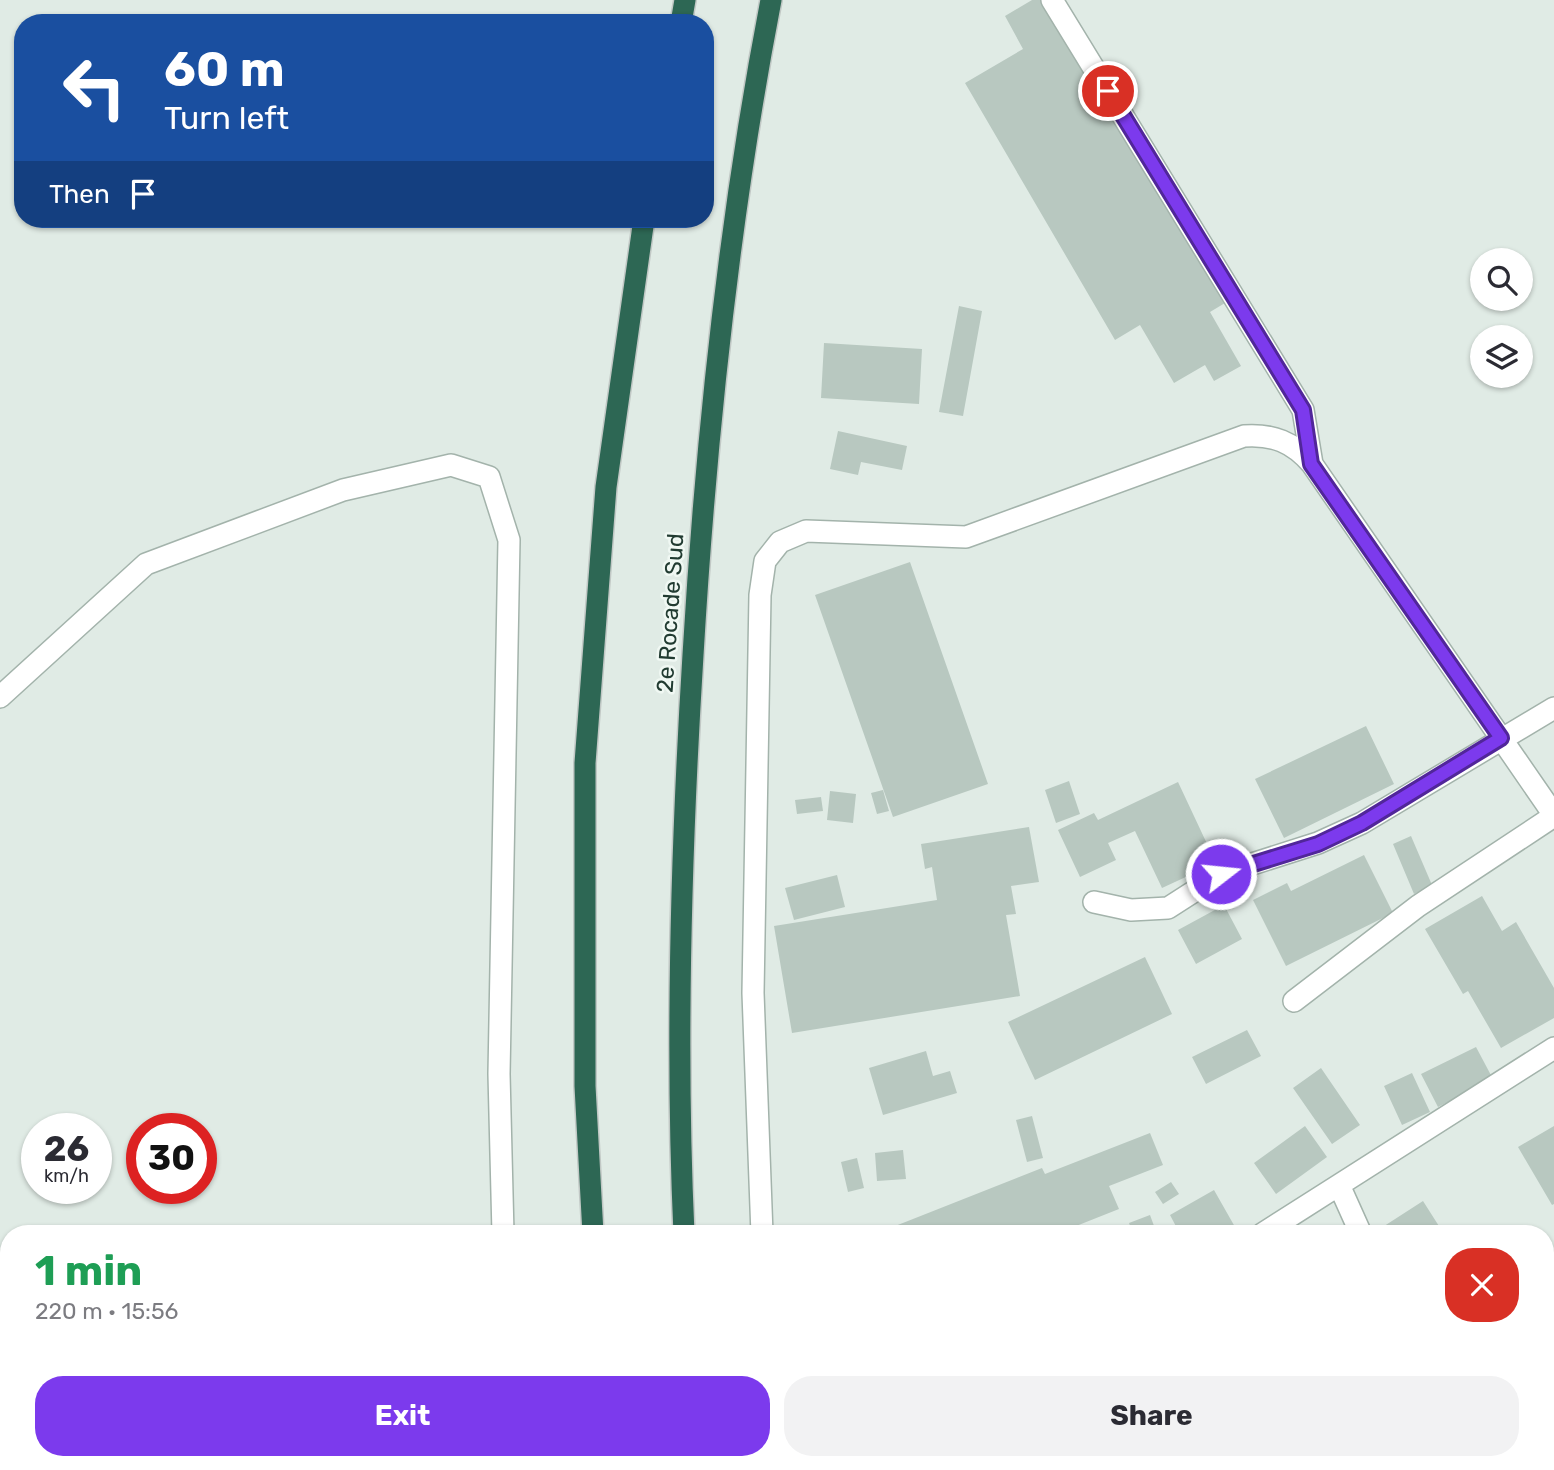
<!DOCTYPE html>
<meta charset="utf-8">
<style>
body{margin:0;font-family:Rubik,sans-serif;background:#f2f2f3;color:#2b2b33;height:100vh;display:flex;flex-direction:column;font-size:26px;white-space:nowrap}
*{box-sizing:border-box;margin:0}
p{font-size:23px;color:#7c7c81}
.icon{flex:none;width:38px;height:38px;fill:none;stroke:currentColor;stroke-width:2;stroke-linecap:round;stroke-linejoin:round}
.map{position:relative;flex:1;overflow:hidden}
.panel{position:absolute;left:0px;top:1225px;width:1554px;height:245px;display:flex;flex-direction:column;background:#fff;border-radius:28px 28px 0 0;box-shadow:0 2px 5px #0004}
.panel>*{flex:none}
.top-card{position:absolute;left:14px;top:14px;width:700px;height:214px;border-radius:28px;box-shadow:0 2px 5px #0004;background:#1a4fa0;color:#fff;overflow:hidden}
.buttons{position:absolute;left:1470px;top:248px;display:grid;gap:14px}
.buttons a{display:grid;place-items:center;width:63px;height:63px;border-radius:50%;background:#fff;box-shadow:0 2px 5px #0004;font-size:35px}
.speed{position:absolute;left:21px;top:1113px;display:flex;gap:14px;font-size:35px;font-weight:700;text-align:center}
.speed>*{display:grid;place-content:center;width:91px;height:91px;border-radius:50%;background:#fff;box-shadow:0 2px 5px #0004;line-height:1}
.speed small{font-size:18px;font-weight:400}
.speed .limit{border:10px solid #d22;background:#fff;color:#111}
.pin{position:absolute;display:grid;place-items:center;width:60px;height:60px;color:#fff;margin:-30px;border:4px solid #fff;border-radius:50%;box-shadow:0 2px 7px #0007}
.me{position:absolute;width:77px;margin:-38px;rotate:74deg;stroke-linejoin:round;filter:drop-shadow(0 0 5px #0008)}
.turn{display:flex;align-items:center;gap:24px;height:147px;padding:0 35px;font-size:32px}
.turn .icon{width:91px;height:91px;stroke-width:2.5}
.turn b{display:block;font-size:49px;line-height:60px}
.then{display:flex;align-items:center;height:66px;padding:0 35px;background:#0003;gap:14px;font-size:26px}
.round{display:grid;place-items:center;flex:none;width:74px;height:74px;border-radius:28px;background:#f2f2f3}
.headline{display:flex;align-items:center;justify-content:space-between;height:119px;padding:0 35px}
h1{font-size:42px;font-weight:700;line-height:52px;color:#1e9e55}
.action{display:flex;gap:14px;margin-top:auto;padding:14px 35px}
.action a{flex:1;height:80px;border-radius:28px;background:#7c3aed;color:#fff;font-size:28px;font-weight:700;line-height:80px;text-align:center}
.action a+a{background:#f2f2f3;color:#2b2b33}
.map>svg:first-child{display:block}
.building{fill:#b8c8c0}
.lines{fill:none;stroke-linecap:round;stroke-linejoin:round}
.street-casing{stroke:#a3b3ab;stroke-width:24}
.highway-casing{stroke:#c1c8c5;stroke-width:24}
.street{stroke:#fff;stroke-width:21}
.highway{stroke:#2d6754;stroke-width:21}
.route-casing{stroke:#51269a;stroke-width:18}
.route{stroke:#7c3aed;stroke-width:12}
.labels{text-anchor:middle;stroke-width:5;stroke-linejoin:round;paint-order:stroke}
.street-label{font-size:23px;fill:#213b31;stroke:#f0f8f3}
</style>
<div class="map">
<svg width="1554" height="1470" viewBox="0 0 1554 1470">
<rect width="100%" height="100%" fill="#e0ebe5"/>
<path class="building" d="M1032 0H1048L1225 303 1210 312 1241 366 1214 381 1205 365 1174 383 1140 325 1115 340 965 83 1023 49 1005 16Z
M959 306 982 311 963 416 939 412Z
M824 343 922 349 919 404 821 398Z
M838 431 907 446 902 470 861 462 858 475 830 469Z
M910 562 988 784 893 817 815 595Z
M1366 726 1394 784 1284 838 1255 779Z
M1069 781 1080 814 1056 823 1045 790Z
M1178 782 1216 863 1162 888 1135 831 1108 843 1116 860 1080 877 1058 830 1094 813 1098 820Z
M883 790 889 811 877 814 871 793Z
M830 791 856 794 853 823 827 820Z
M821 797 823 811 797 814 795 800Z
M1029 827 1039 882 1011 886 1016 914 1006 915 1020 996 792 1033 774 926 937 900 932 867 925 869 921 844Z
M1411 836 1432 885 1414 894 1393 844Z
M1364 855 1393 913 1286 966 1253 900 1287 883 1291 891Z
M837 875 845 907 794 920 785 888Z
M1482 896 1502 931 1516 922 1554 988V1018L1501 1048 1468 991 1463 994 1425 929Z
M1224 905 1242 939 1196 964 1178 930Z
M1145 957 1172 1014 1035 1080 1008 1022Z
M1247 1030 1261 1056 1206 1084 1192 1057Z
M1476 1047 1493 1079 1438 1107 1421 1074Z
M926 1051 933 1076 950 1071 957 1093 883 1115 869 1068Z
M1321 1068 1360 1125 1332 1144 1293 1088Z
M1412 1073 1430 1112 1402 1125 1384 1086Z
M1032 1116 1043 1158 1027 1162 1016 1120Z
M1305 1126 1327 1157 1276 1194 1254 1163Z
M1554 1126V1204L1552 1205 1518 1147Z
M1150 1133 1163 1165 1109 1186 1119 1209 1056 1234H875L1042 1168 1045 1174Z
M903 1150 906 1179 877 1181 875 1153Z
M857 1158 864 1188 848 1192 841 1162Z
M1171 1182 1179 1194 1163 1204 1155 1192Z
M1214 1190 1239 1234H1205L1201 1226 1188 1234H1180L1170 1215Z
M1423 1201 1444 1234H1380L1378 1230Z
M1150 1215 1157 1234H1133L1129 1223Z
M1554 1390V1452L1548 1455 1545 1395Z"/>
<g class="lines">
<g class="street-casing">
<path id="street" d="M1052 0 1303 410 1312 464
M0 697 146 564 343 490 451 465 489 477 509 540 499 1074 503 1234
M1094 902 1131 910 1168 908 1221 874 1318 843 1362 823 1554 708
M1294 1001 1418 906 1554 816
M762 1234 753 993 760 595 765 561 780 542 806 531 966 537 1244 436C1273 434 1293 442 1312 464L1554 815
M1262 1234 1339 1185
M1361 1234 1339 1185 1554 1048
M516 1461 517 1470
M778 1461 779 1470
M1517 1461 1523 1470"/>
</g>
<g class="highway-casing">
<path id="highway" d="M681 23 685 0
M593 1234 585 1086V763L606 487 644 219
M684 1234C675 1041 681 848 693 655 706 435 729 217 771 0
M608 1461 609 1470
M699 1461V1470"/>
</g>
<use href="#street" class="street"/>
<use href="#highway" class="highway"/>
</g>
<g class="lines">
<g class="route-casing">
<path id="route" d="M1108 91 1303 410 1311 464 1501 738 1362 823 1318 844 1221 874"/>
</g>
<use href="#route" class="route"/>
</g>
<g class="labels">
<g class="street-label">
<text transform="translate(670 613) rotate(-86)" y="8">2e Rocade Sud</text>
</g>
</g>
</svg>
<div class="buttons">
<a><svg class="icon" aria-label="search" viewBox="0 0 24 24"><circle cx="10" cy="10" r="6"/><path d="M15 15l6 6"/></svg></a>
<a><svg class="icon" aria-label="layers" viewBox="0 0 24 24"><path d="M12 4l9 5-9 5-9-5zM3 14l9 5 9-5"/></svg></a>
</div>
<div class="speed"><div>26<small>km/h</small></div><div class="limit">30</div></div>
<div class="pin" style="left:1108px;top:91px;background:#d93025"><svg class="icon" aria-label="arrive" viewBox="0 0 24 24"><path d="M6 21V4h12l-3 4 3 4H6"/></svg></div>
<svg class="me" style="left:1221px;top:874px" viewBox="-20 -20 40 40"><circle r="17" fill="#7c3aed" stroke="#fff" stroke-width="3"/><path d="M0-11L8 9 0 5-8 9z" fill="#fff"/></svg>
<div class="top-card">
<div class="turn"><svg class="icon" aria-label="left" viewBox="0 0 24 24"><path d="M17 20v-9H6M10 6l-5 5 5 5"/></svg><div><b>60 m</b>Turn left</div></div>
<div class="then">Then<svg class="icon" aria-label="arrive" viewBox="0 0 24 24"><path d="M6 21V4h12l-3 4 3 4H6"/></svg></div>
</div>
<section class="panel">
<div class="headline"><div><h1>1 min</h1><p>220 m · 15:56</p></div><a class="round" style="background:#d93025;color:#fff"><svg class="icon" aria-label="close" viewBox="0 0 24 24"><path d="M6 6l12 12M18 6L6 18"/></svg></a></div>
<div class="action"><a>Exit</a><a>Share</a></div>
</section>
</div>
